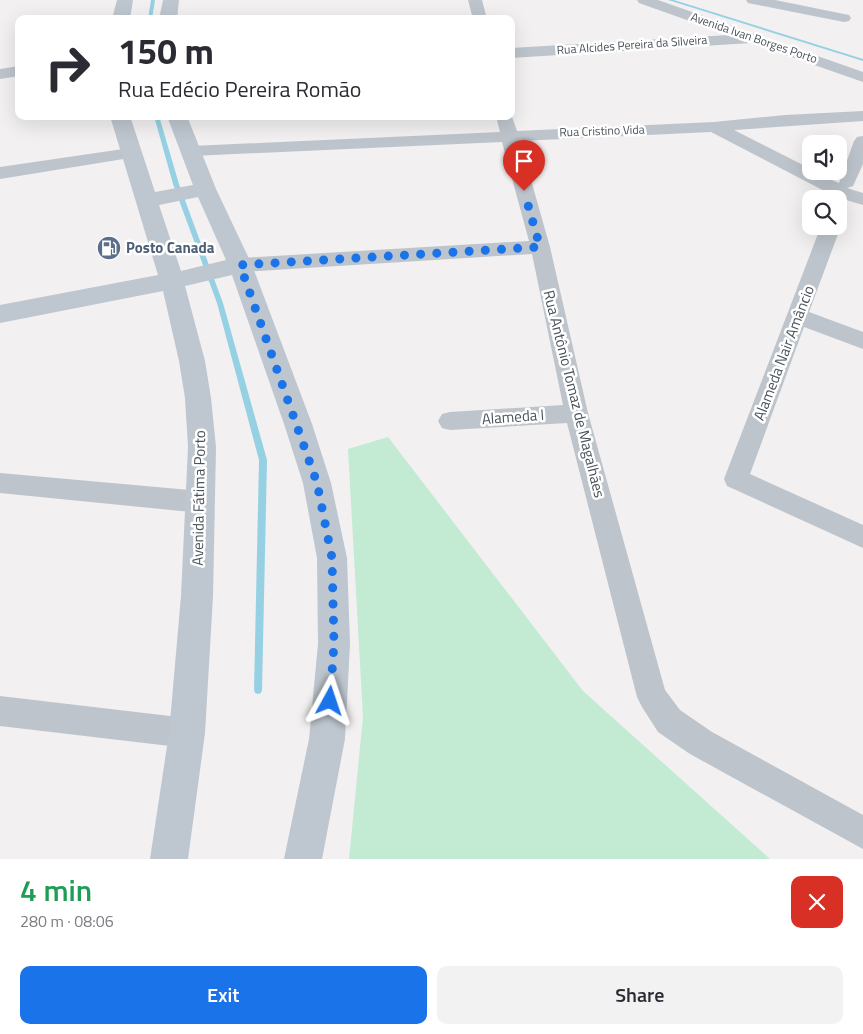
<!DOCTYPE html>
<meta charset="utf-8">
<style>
body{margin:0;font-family:"Titillium Web",sans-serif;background:#f2f2f3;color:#2b2b33;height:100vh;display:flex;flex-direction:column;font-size:19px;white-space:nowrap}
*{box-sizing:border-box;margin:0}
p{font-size:16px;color:#7c7c81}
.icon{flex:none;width:28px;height:28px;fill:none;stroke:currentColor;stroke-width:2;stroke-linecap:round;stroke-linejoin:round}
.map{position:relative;height:859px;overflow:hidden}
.drawer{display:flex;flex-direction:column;background:#fff;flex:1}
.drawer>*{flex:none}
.guide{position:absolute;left:15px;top:15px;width:500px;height:105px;border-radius:10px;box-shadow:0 5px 20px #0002;background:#fff;color:#2b2b33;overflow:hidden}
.tools{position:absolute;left:802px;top:135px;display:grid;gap:10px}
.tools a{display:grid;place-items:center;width:45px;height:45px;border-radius:10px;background:#fff;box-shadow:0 5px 20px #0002;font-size:25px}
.pin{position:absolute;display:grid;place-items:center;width:42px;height:42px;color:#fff;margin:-51px -21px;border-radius:50% 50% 50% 0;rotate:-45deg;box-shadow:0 0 5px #0007}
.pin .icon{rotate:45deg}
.me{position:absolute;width:55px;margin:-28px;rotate:5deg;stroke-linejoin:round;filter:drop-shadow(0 0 4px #0008)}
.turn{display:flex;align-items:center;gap:18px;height:105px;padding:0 20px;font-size:22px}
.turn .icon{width:65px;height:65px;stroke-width:2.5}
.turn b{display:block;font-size:35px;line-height:42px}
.round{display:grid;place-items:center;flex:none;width:52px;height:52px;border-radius:10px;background:#f2f2f3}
.overview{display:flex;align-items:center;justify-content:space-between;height:85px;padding:0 20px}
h1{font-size:30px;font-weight:600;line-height:38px;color:#1e9e55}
.cta{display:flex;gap:10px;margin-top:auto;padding:10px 20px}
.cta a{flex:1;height:58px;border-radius:10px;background:#1a73e8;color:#fff;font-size:20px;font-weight:600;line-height:58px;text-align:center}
.cta a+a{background:#f2f2f3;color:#2b2b33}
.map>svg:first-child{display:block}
.green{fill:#c3ebd3}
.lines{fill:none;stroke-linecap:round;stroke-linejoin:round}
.stream{fill:#95d1e3;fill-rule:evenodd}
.street{fill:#bdc4cb;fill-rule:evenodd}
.secondary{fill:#bec6cf;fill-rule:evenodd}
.route{stroke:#1a73e8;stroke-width:9;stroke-dasharray:0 16.2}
.labels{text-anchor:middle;stroke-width:5;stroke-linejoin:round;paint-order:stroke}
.far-street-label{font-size:12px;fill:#4a535b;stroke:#fff}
.service-label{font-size:15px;font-weight:bold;fill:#4e5e75;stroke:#fff;text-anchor:start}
.street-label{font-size:15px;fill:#4a535b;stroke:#fff}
</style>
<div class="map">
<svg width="863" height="859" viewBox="0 0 863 859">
<rect width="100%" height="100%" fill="#f2f0f0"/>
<path class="green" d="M388 437 583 691 770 859H349L363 717 348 449Z"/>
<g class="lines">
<path class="stream" d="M151 0H155L152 19H148Z
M668 0H674L863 59V61Z
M154 116H159L179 184 223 303 267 460 262 690 261 693 258 694 255 693 254 690 259 460 217 303 173 184Z"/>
<path class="street" d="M468 0H482L487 19H473Z
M637 0H658L863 72V82L751 43 511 58V48L729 35 639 3Z
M746 0H775L844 14 849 15 851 18 849 21 844 22 753 4 748 3Z
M19 66V76L0 79V69Z
M863 111V121L734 130 811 169V171L839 183 854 141 857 137 863 136V164L853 186 847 188 863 193V205L836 197 711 132 520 141 550 247 588 413 665 690 680 710 712 732 863 815V849L690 754 658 732 642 707 637 697 567 423 450 430 442 428 438 421 442 414 450 412 563 405 532 254 240 272 233 270 230 265 233 260 240 258 529 241 502 142 192 156 186 155 183 151 186 147 192 146 500 132 496 116H511V114L517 131 714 122 785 115Z
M130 148 136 149 139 153 136 157 0 179V167Z
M839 223 841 226 809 312 863 332V349L804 327 750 474 863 525V548L727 486 724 479 821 226H839Z
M0 473 201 491 210 494 214 502 210 510 201 513 0 493Z
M0 696 187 718 198 722 202 733 198 744 187 748 0 726Z"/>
<path class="secondary" d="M117 0H133L130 19H112Z
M163 0H179L177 19H159Z
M110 116H130L155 192 193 185 167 116H187L216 189 252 265 312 424 331 483 347 558 350 644 345 739 322 859H284L309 739 318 644 317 558 303 483 284 424 232 275 185 286 205 361 211 398 216 447 213 596 205 733 188 859H150L169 733 181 596 188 447 185 398 179 361 163 291 0 323V305L158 275ZM198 197 226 260 181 271 159 205Z"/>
</g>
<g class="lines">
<path class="route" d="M330 701 334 644 332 558 317 483 240 265 540 247 524 191"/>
</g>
<defs>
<g id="fuel-disc" transform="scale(1.25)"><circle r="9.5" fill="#5c6f8a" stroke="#fff"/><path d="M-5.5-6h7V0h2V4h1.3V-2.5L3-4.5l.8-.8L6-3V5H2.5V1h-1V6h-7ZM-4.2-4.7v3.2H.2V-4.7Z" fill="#fff"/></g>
</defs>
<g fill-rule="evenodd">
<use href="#fuel-disc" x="109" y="248"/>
</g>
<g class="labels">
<g class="far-street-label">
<text transform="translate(754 38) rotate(19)" y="4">Avenida Ivan Borges Porto</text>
<text transform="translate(632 45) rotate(-4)" y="4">Rua Alcides Pereira da Silveira</text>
<text transform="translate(602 131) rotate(-2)" y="4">Rua Cristino Vida</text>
</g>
<g class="service-label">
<text x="126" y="253">Posto Canada</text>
</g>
<g class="street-label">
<text transform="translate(784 353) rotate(-69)" y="5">Alameda Nair Amâncio</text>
<text transform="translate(574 394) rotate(76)" y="5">Rua Antônio Tomaz de Magalhães</text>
<text transform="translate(513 417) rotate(-4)" y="5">Alameda I</text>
<text transform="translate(199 498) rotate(-89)" y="5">Avenida Fátima Porto</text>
</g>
</g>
</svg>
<div class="tools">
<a><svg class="icon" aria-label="sound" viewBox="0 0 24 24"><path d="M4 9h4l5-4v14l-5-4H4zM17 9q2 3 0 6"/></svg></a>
<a><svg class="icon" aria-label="search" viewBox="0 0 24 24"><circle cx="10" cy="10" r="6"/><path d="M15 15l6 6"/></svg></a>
</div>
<div class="pin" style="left:524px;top:191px;background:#d93025"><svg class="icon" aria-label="arrive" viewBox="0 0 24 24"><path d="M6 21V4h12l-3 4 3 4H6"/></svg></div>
<svg class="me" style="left:330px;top:701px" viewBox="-20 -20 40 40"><path d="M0-17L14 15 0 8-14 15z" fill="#1a73e8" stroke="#fff" stroke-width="4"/></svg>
<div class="guide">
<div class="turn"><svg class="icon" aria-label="right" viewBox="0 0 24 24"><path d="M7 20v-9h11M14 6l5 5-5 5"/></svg><div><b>150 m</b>Rua Edécio Pereira Romão</div></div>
</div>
</div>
<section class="drawer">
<div class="overview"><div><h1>4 min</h1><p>280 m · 08:06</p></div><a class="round" style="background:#d93025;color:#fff"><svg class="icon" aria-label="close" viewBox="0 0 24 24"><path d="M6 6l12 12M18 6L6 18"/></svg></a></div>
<div class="cta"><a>Exit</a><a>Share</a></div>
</section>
